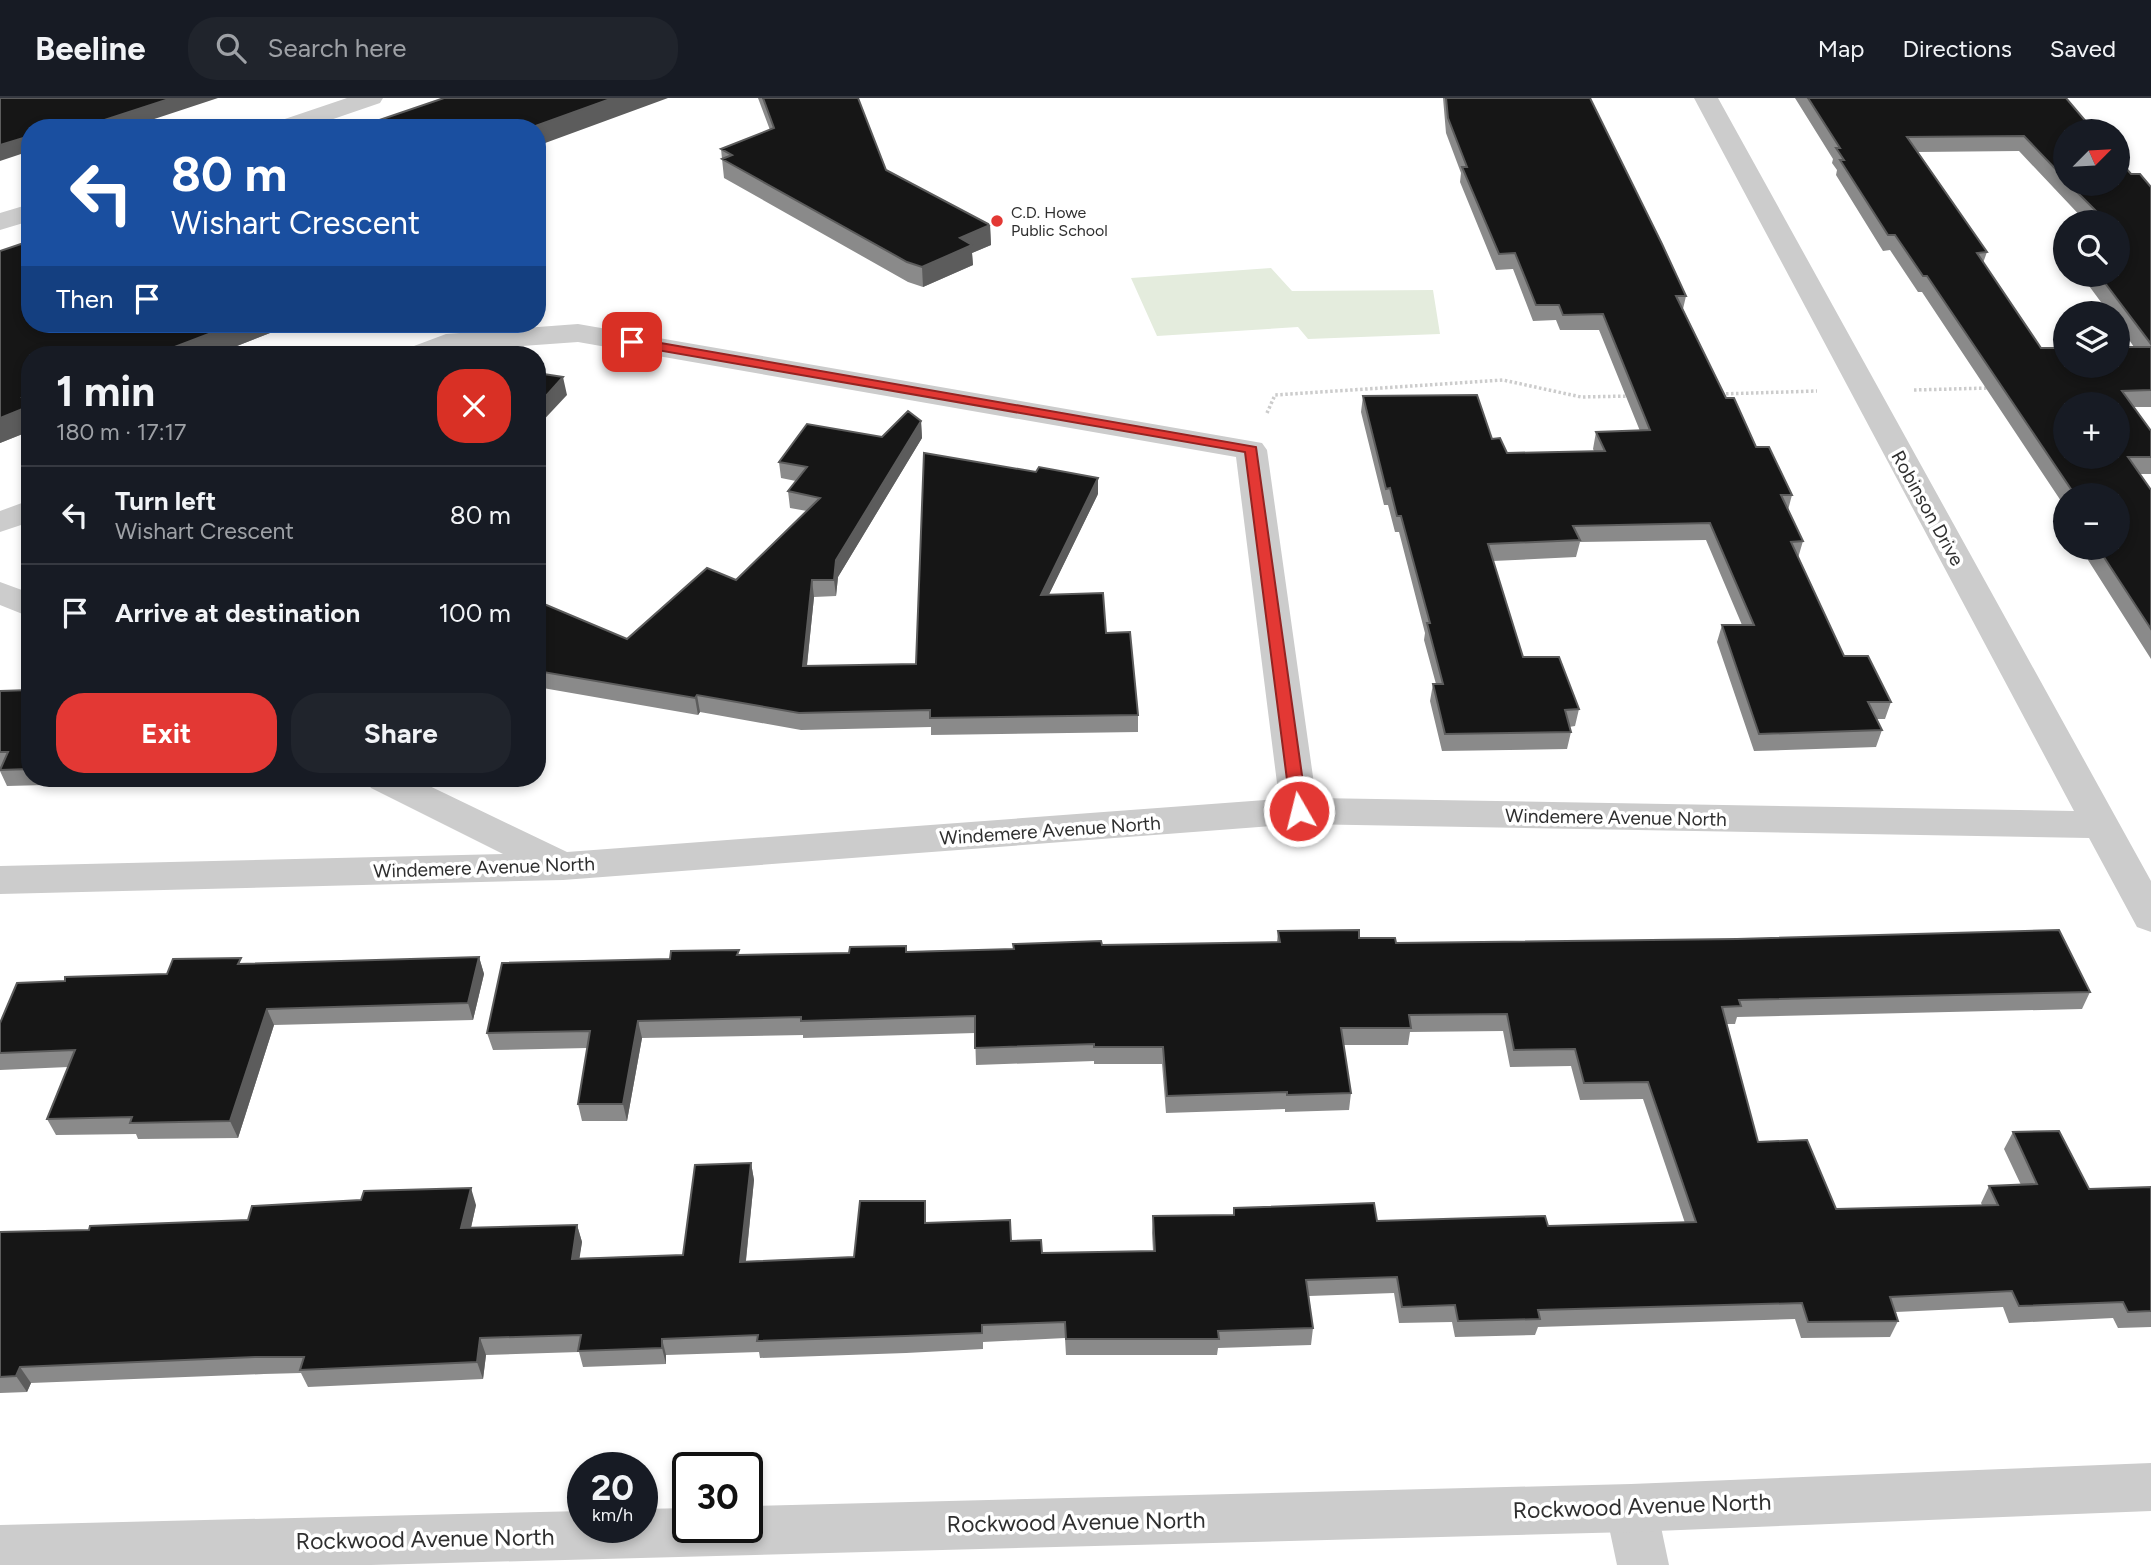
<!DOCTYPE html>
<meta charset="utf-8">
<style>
body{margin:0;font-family:Figtree,sans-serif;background:#20242c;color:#f1f3f6;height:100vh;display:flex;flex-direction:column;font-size:26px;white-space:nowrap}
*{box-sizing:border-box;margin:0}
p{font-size:23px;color:#9ea1a6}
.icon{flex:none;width:38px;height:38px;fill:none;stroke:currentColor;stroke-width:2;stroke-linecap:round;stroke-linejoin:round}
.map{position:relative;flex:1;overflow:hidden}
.panel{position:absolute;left:21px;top:248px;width:525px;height:441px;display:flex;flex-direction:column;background:#171b24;border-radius:28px;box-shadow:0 4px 10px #0003}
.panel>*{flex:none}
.hud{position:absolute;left:21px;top:21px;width:525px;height:214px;border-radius:28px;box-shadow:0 4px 10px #0003;background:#1a4fa0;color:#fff;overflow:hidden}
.needle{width:46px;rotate:66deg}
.controls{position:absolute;left:2053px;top:21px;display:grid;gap:14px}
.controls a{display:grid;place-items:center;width:77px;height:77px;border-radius:50%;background:#171b24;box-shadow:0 4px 10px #0003;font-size:35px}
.speed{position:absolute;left:567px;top:1354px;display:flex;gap:14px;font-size:35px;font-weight:700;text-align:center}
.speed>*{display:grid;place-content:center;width:91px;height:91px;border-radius:50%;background:#171b24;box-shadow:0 4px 10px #0003;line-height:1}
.speed small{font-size:18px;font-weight:400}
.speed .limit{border:4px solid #111;border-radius:10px;background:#fff;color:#111}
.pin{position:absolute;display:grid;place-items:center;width:60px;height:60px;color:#fff;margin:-30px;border-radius:14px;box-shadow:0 4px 10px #0006}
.me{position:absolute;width:77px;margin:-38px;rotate:352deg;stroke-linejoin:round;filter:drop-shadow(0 0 5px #0008)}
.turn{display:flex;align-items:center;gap:24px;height:147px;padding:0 35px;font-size:32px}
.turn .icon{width:91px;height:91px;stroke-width:2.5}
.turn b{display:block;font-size:49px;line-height:60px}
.then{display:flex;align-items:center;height:66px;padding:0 35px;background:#0003;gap:14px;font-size:26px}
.round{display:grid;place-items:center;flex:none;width:74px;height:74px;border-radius:28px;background:#20242c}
.headline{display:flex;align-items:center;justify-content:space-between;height:119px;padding:0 35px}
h1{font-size:42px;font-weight:700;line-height:52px}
.action{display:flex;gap:14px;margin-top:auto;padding:14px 35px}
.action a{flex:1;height:80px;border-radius:28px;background:#e33834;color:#fff;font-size:28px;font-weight:700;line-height:80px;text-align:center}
.action a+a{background:#20242c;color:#f1f3f6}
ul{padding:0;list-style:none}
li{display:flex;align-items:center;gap:21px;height:98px;padding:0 35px;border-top:2px solid #363941}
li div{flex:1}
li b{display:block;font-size:26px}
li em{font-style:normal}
header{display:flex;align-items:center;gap:42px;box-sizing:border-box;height:98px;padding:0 35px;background:#171b24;border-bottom:2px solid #363941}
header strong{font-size:33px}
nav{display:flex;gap:38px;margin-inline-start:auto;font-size:24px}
.search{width:490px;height:63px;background:#20242c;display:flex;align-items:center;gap:18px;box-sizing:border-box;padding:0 24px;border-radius:28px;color:#9ea1a6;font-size:26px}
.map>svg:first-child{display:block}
.green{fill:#e4ecdd}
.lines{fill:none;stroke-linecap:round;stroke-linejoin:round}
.path{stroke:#ccc;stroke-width:3.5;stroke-dasharray:2.5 2.5;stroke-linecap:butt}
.minor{fill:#ccc;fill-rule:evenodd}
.tertiary{fill:#ccc;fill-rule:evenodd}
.wall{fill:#8a8a8a;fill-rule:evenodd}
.shaded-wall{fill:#5c5c5c}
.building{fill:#161616;stroke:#5c5c5c;stroke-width:2;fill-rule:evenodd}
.route{fill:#e33834;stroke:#942422;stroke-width:2}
.poi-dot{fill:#e33834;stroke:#fff;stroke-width:2.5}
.labels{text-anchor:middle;stroke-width:7;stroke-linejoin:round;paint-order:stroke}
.far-poi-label{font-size:16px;fill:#2f2f2f;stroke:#fff;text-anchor:start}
.street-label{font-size:19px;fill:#2f2f2f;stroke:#fff}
.near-street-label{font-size:23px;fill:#2f2f2f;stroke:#fff}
</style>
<header>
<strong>Beeline</strong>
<div class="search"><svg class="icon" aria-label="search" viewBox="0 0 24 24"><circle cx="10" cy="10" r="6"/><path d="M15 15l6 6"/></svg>Search here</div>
<nav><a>Map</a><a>Directions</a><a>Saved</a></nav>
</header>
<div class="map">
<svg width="2151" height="1467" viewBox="0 0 2151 1467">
<rect width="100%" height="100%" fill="#fff"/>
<path class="green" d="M1271 170 1292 193 1433 192 1440 236 1308 241 1298 229 1157 238 1131 180Z"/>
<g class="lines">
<path class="path" d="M1914 292 1989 290
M1721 296 1817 293
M1267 315 1275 297 1503 282 1581 299 1632 298"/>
<path class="minor" d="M347 0H383L380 5 307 30H270L273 25Z
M1694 0H1718L2151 783V834L2137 829 2089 740 1299 726 563 782 0 796V768L503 756 371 690 365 681H415L567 754 1279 701 1236 359 578 244 451 253 441 257H401L406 251 446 236 578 226 1262 345 1267 352 1316 700 2074 713Z
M30 106V123L0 132V115Z
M30 402V424L0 434V413Z
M0 484 30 495V519L0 507Z
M1631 1386 1649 1393 1657 1410 1669 1467H1617L1605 1410 1613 1393Z"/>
<path class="tertiary" d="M2151 1365V1413L1631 1434 371 1467H0V1427L583 1413V1430H642V1411L688 1410V1430H747V1408L1631 1386Z"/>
</g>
<path class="wall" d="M758 0H858L886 72 990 127 991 147 972 155 973 167 923 189 908 184 724 80 721 51 770 32Z
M1443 0H1590L1686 198 1683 211 1726 300 1756 349 1792 397 1788 412 1803 443 1798 460 1844 558 1891 604 1885 621H1876L1882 632 1876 649 1754 653 1717 544 1722 527H1742L1706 442 1580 444 1576 459 1493 463 1523 559 1579 611 1575 628 1569 629 1571 634 1567 651 1442 653 1430 603 1433 586H1436L1424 542 1425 535 1399 434H1395L1388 407H1384L1361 314 1363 298 1492 341 1507 355 1594 353 1593 351 1596 334 1640 333 1599 232H1560L1556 222 1533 223 1513 171 1496 172 1460 84 1461 75 1446 35Z
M1795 0H2066L2065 86H2118L2131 76 2151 89V309H2134L2151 333V376H2140L2151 392V561L2088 462 2093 451 2092 450H2118V397H2065V409L1922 194H1918L1890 152 1883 153 1836 77 1837 72 1832 65 1833 61ZM2019 53 2086 124H2118V177H2081L2109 215H2118V226L2134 249 2041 250 1983 165 1987 154 1918 54Z
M2061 127H2065V155L2056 142Z
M0 153 293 226 214 257H30V333L0 345Z
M921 323 922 340 838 479 836 498 814 499 807 568 916 566 1098 396 1049 496 1106 535 1138 617V634L931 637V629L801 632 700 614 698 617 537 589V503L627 541 736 482 807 413 790 410 788 393 796 383 781 380 779 364 882 339Z
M30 592V681H122L120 685 7 688 0 673V593Z
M1278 833 1359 840 1396 845 2090 894 2082 911 1737 919 1735 926H1727L1758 1044 1836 1111 1982 1107 1981 1105 1989 1088 2021 1087 2004 1051 2013 1034 2089 1091 2151 1089V1229L2118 1230 2113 1220 2009 1225 2003 1209 1896 1214 1898 1223 1890 1239 1801 1240 1795 1221 1538 1229 1535 1237 1455 1239 1452 1224 1399 1225 1394 1195 1309 1198 1313 1230 1311 1247 1218 1250 1217 1257H1066L1065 1240 983 1244V1251L906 1255 760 1260 759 1254 666 1257V1266L583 1269 579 1254 486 1257 483 1281 308 1289 301 1275 264 1276 31 1285 27 1294 0 1295V1134L89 1132 476 1107 471 1130 577 1127 582 1144 579 1160 683 1157 751 1065 754 1082 746 1163 854 1159 926 1120V1125L1011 1143 1042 1155 1153 1153 1152 1135 1153 1118 1233 1117 1234 1110 1377 1123 1548 1128 1685 1125 1643 1001 1580 1002 1571 968 1510 969 1503 933 1410 934 1408 947H1344L1351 995 1349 1012 1285 1014V1011L1166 1015 1162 966H1094V963L976 967 975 935 803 940V937L642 940 627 1023H582L578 1006 587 950 493 952 487 935 670 861 740 857 1013 851 1102 847 1277 844Z
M479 859 484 876 473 922 274 927 238 1040 138 1041 136 1036 56 1037 47 1021 68 969 0 972V925L65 883 167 876 243 866Z"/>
<path class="shaded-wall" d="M172 0H218L127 30H80Z
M613 0H668L537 48V30H530Z
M517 25 518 30H503Z
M30 38V53L0 63V47Z
M990 127 991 147 972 155 973 167 923 189 922 169 960 140Z
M235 226H293L214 257H160L159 255Z
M153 250 156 257H135Z
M563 279 567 297 537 329V308Z
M30 297V333L0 345V320L22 300Z
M921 323 922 340 838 479 836 498 834 482 836 462Z
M1098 380V396L1041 513V497Z
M812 482 814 499 805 585 803 568Z
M697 597 700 614 698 617 695 600Z
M479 859 484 876 473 922 468 905Z
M267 911 274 927 238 1040 230 1023Z
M638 923 642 940 627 1023 623 1006Z
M751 1065 754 1082 744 1180 740 1164Z
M471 1090 476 1107 467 1147 461 1130Z
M577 1127 582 1144 577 1177 572 1161Z
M480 1240 486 1257 483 1281 477 1264Z
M662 1241 666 1257V1266L662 1250Z
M20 1269 31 1285 27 1294 16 1278Z"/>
<path class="building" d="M0 0H172L80 30H30V38L0 47Z
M444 0H613L530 30H526L517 25 503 30H356Z
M763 0H858L886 72 990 127 960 140 972 147 922 169 907 164 722 61 732 57 721 51 774 30Z
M1446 0H1590L1662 146 1686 198H1676L1726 300H1734L1756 349H1769L1792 397H1781L1803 443 1791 444 1844 558H1868L1891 604H1868L1882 632 1759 636 1722 527H1754L1710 425 1573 428 1580 442 1488 446 1523 559H1559L1579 611 1565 612 1571 634 1445 636 1433 586H1443L1427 525H1430L1401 418H1397L1390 390 1386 391 1363 298 1477 297 1492 341 1500 340 1507 355 1605 353 1596 334 1650 332 1603 216 1563 217 1559 207H1536L1515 155 1499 156 1462 69H1467L1448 20Z
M1808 0H2066L2094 33H2065V81L2024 38 1907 39 1987 154 1977 155 2041 250H2065V268H2118V249H2151V292L2122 293 2151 333V359H2128L2151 392V531L2098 450H2118V397H2075L1927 178H1923L1895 137H1888L1840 62H1844L1836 50H1840ZM2065 306H2118V359H2065Z
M2118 61 2131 76H2140L2151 89V246L2099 177H2118V124H2107L2069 86H2118Z
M30 143V226H235L159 255 153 250 135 257H30V297L22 300 30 308 0 320V153Z
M537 275 563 279 537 308Z
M908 313 921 323 836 462 834 482H812L803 568 916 566 924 355 1036 374 1039 369 1098 380 1041 497 1103 495 1106 535 1130 534 1138 617 930 620V612L799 615 697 597 695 600 537 573V503L627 541 707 470 736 482 820 400 788 393 807 369 779 364 807 326 882 339Z
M30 592V671L0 672 8 654H0V593Z
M1359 832V840H1395L1396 845 1737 841 2059 832 2090 894 1739 902 1741 908 1722 909 1758 1044 1807 1042 1836 1111 1998 1107 1989 1088 2037 1086 2013 1034 2059 1033 2089 1091 2151 1089V1213L2128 1214 2123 1204 2019 1208 2012 1193 1890 1199 1898 1223 1808 1224 1802 1205 1538 1212 1540 1221 1458 1223 1455 1207 1402 1209 1397 1179 1306 1182 1313 1230 1218 1233 1219 1241H1066L1065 1224 982 1227V1235L905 1238 757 1243 758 1237 662 1241V1250L578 1253 581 1237 480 1240 477 1264 300 1272 304 1259H255L20 1269 16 1278 0 1279V1134L89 1132 90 1128 248 1122 252 1108 361 1102 364 1093 471 1090 461 1130 577 1127 572 1161 683 1157 695 1067 751 1065 740 1164 854 1159 860 1103H925V1125L1010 1122 1011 1143 1041 1142 1042 1155 1155 1153 1153 1118 1234 1117V1110L1374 1105 1377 1123 1545 1118 1548 1128 1696 1124 1648 984 1584 985 1575 951 1514 952 1507 916 1409 917 1411 930H1341L1351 995 1287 997V994L1167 998 1163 949H1094V946L975 950V918L801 923V919L638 923 623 1006H578L590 933 487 935 502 865 670 861 671 853 739 852 737 857 849 855 850 849 906 848V854L1014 851 1013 846 1101 843 1102 847 1280 844 1278 833Z
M479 859 468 905 267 911 230 1023 130 1025 132 1019 47 1021 75 952 0 955V925L17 885 65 883V879L167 876 173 861 241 860 238 866Z"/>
<path class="route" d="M632 240 1256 349 1307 713 1304 717 1299 719 1291 713 1245 354 628 247V241Z"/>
<circle class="poi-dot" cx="997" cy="123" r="7"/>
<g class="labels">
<g class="far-poi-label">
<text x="1011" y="120">C.D. Howe<tspan x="1011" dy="18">Public School</tspan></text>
</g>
<g class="street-label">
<text transform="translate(1928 410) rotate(61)" y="7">Robinson Drive</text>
<text transform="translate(1616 719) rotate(1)" y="7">Windemere Avenue North</text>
<text transform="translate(1050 732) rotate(-4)" y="7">Windemere Avenue North</text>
<text transform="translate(484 769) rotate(-2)" y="7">Windemere Avenue North</text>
</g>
<g class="near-street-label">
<text transform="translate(1642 1408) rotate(-2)" y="8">Rockwood Avenue North</text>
<text transform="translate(1076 1424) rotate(-1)" y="8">Rockwood Avenue North</text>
<text transform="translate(425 1441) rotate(-1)" y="8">Rockwood Avenue North</text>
</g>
</g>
</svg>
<div class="controls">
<a><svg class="needle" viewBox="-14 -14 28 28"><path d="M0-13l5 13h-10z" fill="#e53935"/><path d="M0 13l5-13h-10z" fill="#9ea1a6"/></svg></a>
<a><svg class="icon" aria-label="search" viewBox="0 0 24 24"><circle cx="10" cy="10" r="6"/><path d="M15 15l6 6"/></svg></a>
<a><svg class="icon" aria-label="layers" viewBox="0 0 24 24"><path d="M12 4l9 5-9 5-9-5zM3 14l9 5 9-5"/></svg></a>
<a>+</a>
<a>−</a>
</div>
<div class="speed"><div>20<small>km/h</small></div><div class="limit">30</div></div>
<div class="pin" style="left:632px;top:244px;background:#d93025"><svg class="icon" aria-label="arrive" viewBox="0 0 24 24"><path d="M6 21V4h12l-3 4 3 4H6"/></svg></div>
<svg class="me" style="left:1299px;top:713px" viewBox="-20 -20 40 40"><circle r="17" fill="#e33834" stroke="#fff" stroke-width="3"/><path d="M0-11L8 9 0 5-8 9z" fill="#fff"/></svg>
<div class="hud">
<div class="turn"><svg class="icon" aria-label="left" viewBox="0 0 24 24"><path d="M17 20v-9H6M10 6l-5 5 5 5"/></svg><div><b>80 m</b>Wishart Crescent</div></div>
<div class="then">Then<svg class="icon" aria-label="arrive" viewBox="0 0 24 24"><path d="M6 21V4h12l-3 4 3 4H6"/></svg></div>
</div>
<section class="panel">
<div class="headline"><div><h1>1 min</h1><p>180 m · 17:17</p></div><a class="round" style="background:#d93025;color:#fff"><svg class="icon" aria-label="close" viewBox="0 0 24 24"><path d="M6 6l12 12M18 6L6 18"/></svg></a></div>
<ul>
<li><svg class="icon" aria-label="left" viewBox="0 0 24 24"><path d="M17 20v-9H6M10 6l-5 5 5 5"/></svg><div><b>Turn left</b><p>Wishart Crescent</p></div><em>80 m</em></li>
<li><svg class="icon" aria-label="arrive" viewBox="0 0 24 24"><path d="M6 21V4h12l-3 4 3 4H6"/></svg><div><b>Arrive at destination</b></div><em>100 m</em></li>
</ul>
<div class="action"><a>Exit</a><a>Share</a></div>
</section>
</div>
